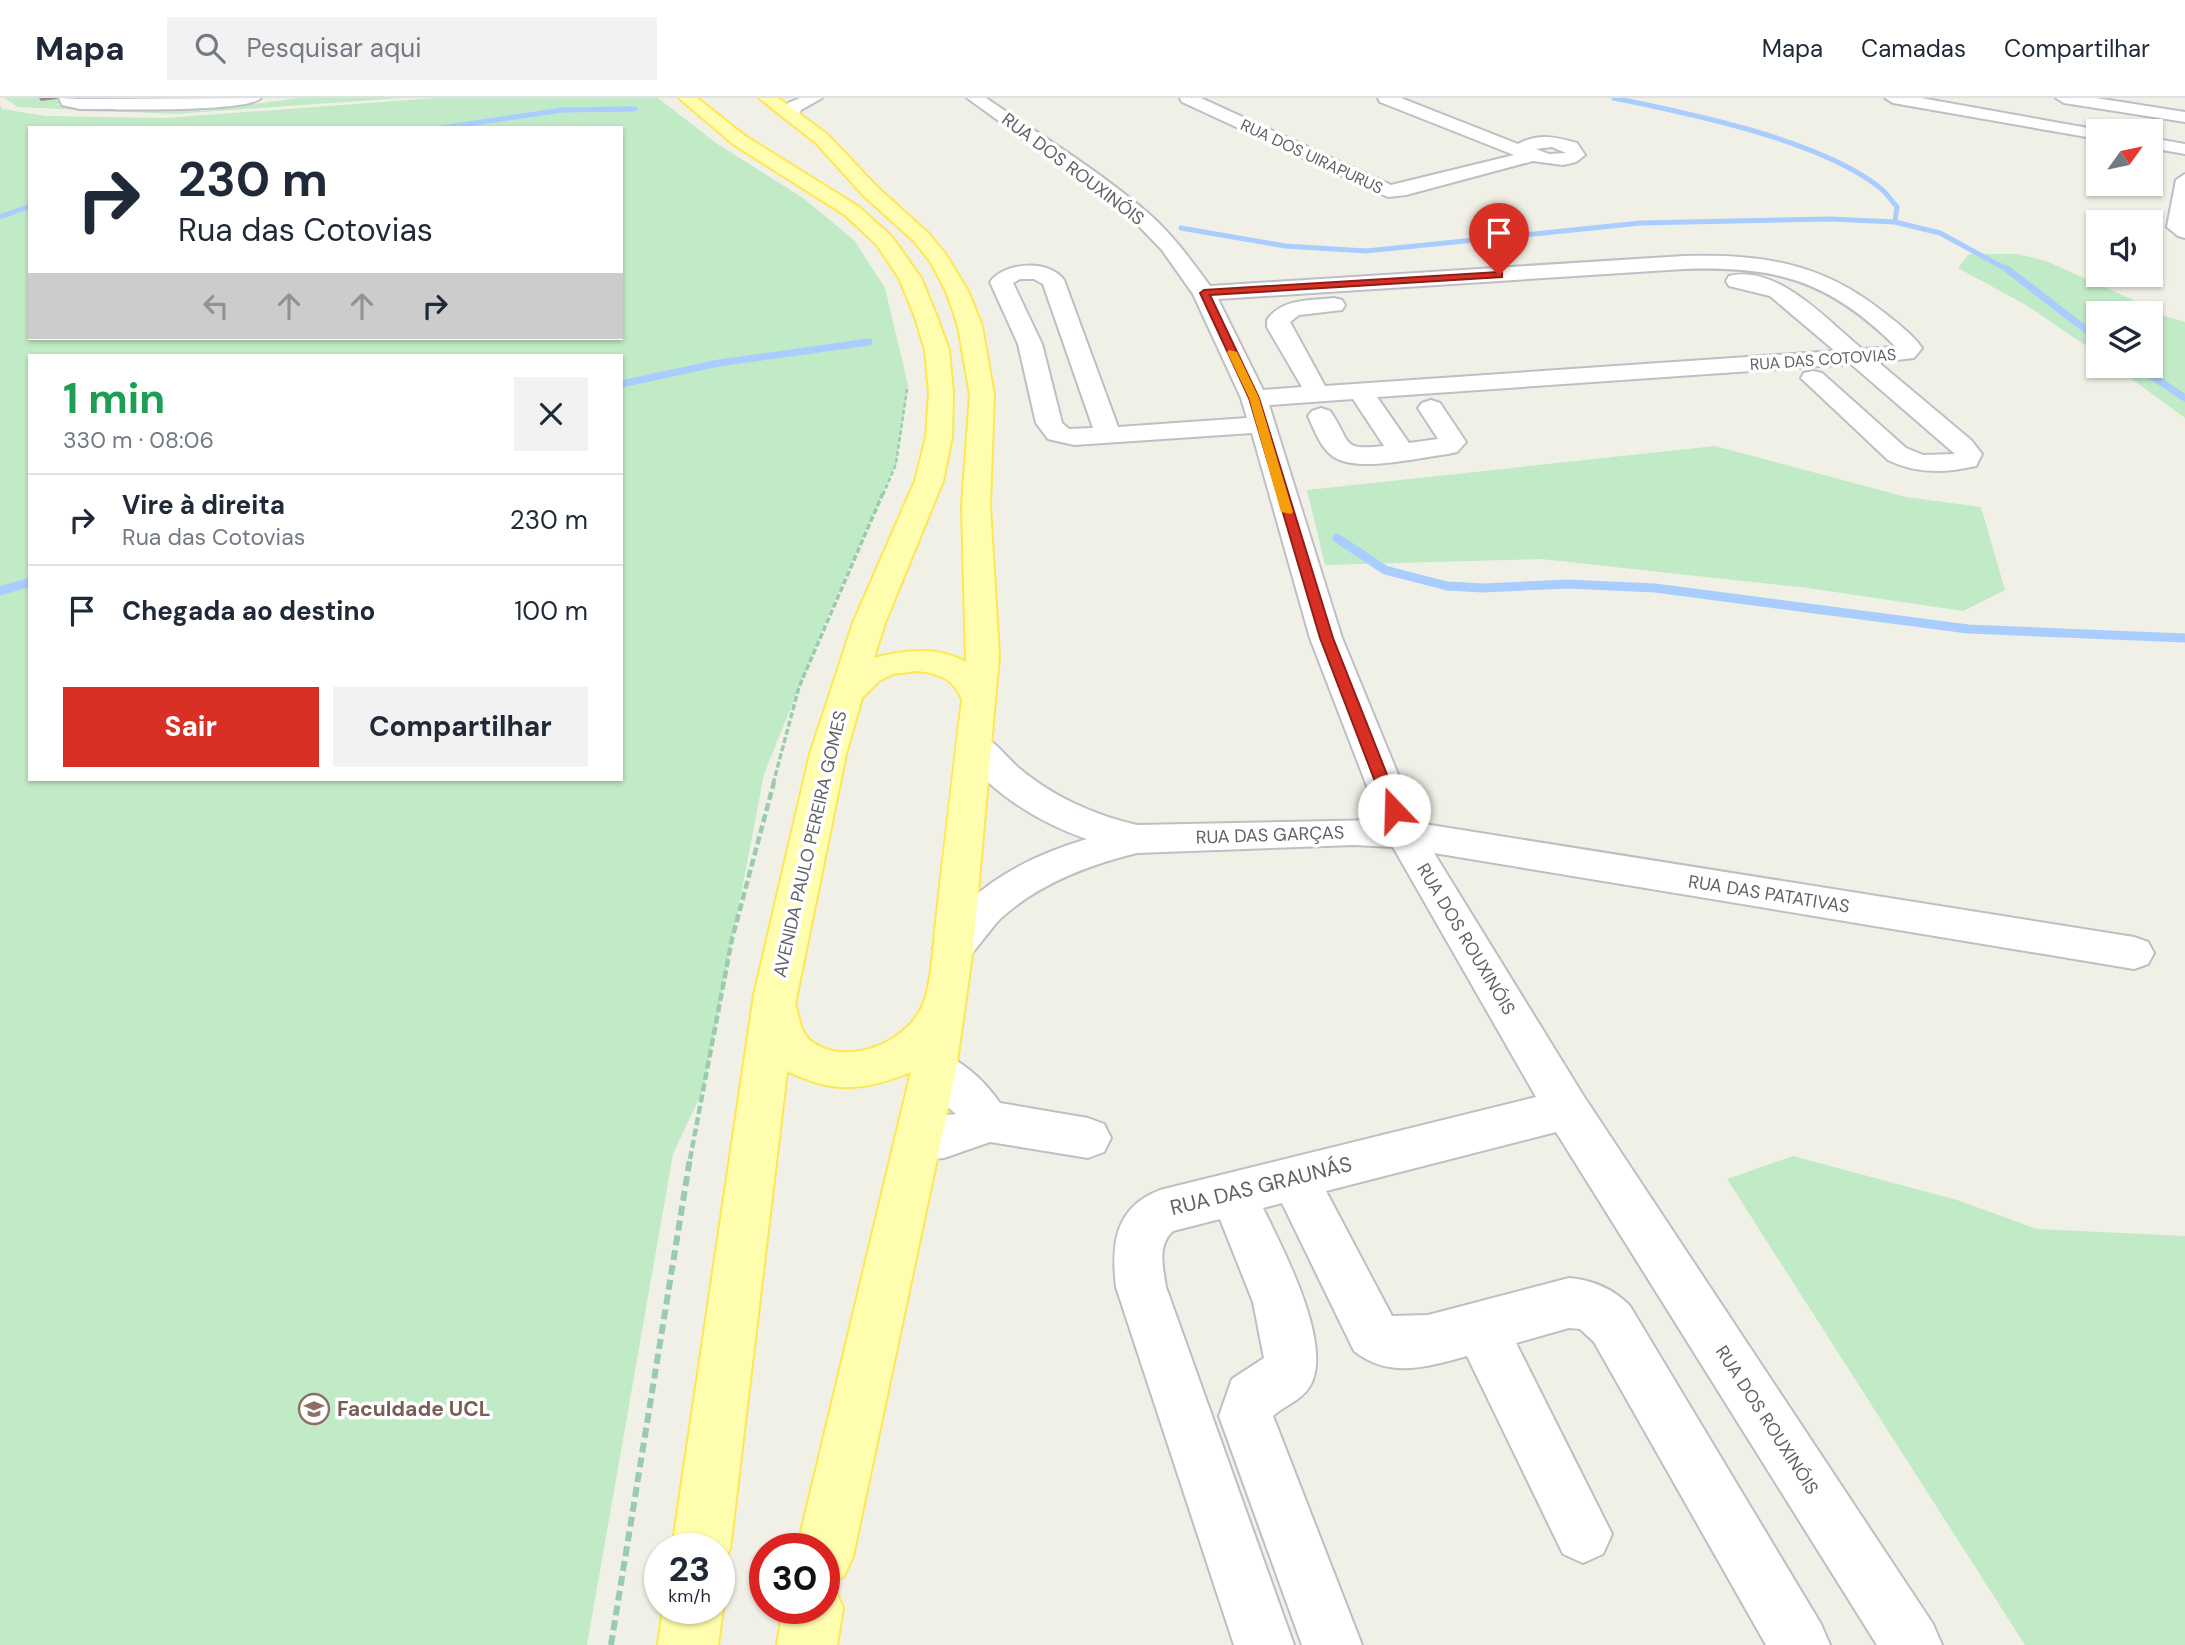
<!DOCTYPE html>
<html lang="pt">
<meta charset="utf-8">
<style>
body{margin:0;font-family:"DM Sans",sans-serif;background:#f2f2f3;color:#1f2937;height:100vh;display:flex;flex-direction:column;font-size:26px;white-space:nowrap}
*{box-sizing:border-box;margin:0}
p{font-size:23px;color:#747a83}
.icon{flex:none;width:38px;height:38px;fill:none;stroke:currentColor;stroke-width:2;stroke-linecap:round;stroke-linejoin:round}
.map{position:relative;flex:1;overflow:hidden}
.details{position:absolute;left:28px;top:256px;width:595px;height:427px;display:flex;flex-direction:column;background:#fff;border-radius:0px;box-shadow:0 2px 5px #0004}
.details>*{flex:none}
.hud{position:absolute;left:28px;top:28px;width:595px;height:214px;border-radius:0px;box-shadow:0 2px 5px #0004;background:#fff;color:#1f2937;overflow:hidden}
.needle{width:46px;rotate:57deg}
.tools{position:absolute;left:2086px;top:21px;display:grid;gap:14px}
.tools a{display:grid;place-items:center;width:77px;height:77px;border-radius:0px;background:#fff;box-shadow:0 2px 5px #0004;font-size:35px}
.speed{position:absolute;left:644px;top:1435px;display:flex;gap:14px;font-size:35px;font-weight:700;text-align:center}
.speed>*{display:grid;place-content:center;width:91px;height:91px;border-radius:50%;background:#fff;box-shadow:0 2px 5px #0004;line-height:1}
.speed small{font-size:18px;font-weight:400}
.speed .limit{border:10px solid #d22;background:#fff;color:#111}
.pin{position:absolute;display:grid;place-items:center;width:60px;height:60px;color:#fff;margin:-72px -30px;border-radius:50% 50% 50% 0;rotate:-45deg;box-shadow:0 0 7px #0007}
.pin .icon{rotate:45deg}
.me{position:absolute;width:77px;margin:-38px;rotate:339deg;stroke-linejoin:round;filter:drop-shadow(0 0 5px #0008)}
.turn{display:flex;align-items:center;gap:24px;height:147px;padding:0 35px;font-size:32px}
.turn .icon{width:91px;height:91px;stroke-width:2.5}
.turn b{display:block;font-size:49px;line-height:60px}
.lanes{display:flex;align-items:center;height:66px;padding:0 35px;background:#0003;justify-content:center;gap:35px;direction:ltr}
.lanes .off{opacity:.35}
.round{display:grid;place-items:center;flex:none;width:74px;height:74px;border-radius:0px;background:#f2f2f3}
.summary{display:flex;align-items:center;justify-content:space-between;height:119px;padding:0 35px}
h1{font-size:42px;font-weight:700;line-height:52px;color:#1e9e55}
.button{display:flex;gap:14px;margin-top:auto;padding:14px 35px}
.button a{flex:1;height:80px;border-radius:0px;background:#d93025;color:#fff;font-size:28px;font-weight:700;line-height:80px;text-align:center}
.button a+a{background:#f2f2f3;color:#1f2937}
ul{padding:0;list-style:none}
li{display:flex;align-items:center;gap:21px;height:91px;padding:0 35px;border-top:2px solid #e0e1e3}
li div{flex:1}
li b{display:block;font-size:26px}
li em{font-style:normal}
header{display:flex;align-items:center;gap:42px;box-sizing:border-box;height:98px;padding:0 35px;background:#fff;border-bottom:2px solid #e0e1e3}
header strong{font-size:33px}
nav{display:flex;gap:38px;margin-inline-start:auto;font-size:24px}
.search{width:490px;height:63px;background:#f2f2f3;display:flex;align-items:center;gap:18px;box-sizing:border-box;padding:0 24px;border-radius:0px;color:#747a83;font-size:26px}
.map>svg:first-child{display:block}
.green{fill:#c1eac7;fill-rule:evenodd}
.lines{fill:none;stroke-linecap:round;stroke-linejoin:round}
.stream-far2{stroke:#a9cdff;stroke-width:5}
.stream-far1{stroke:#a9cdff;stroke-width:7}
.stream{stroke:#a9cdff;stroke-width:9}
.minor-casing{stroke:#bebfc6;stroke-width:4}
.major-casing{stroke:#fee753;stroke-width:4}
.path-far3{stroke:#99ccaf;stroke-width:2.5;stroke-dasharray:4.5 2.5;stroke-linecap:butt}
.path-far2{stroke:#99ccaf;stroke-width:3.5;stroke-dasharray:6 2.5;stroke-linecap:butt}
.path-far1{stroke:#99ccaf;stroke-width:4.5;stroke-dasharray:8 3.5;stroke-linecap:butt}
.path{stroke:#99ccaf;stroke-width:6;stroke-dasharray:10 5;stroke-linecap:butt}
.minor{fill:#fff;fill-rule:evenodd}
.major{fill:#fffeae;fill-rule:evenodd}
.shaded-wall{fill:#8f8e88}
.route{fill:#d93025;stroke:#8d1f18;stroke-width:2}
.slow{fill:#f59e0b}
.labels{text-anchor:middle;stroke-width:7;stroke-linejoin:round;paint-order:stroke}
.far-street-label{font-size:16px;fill:#5e6168;stroke:#fff}
.street-label{font-size:18px;fill:#5e6168;stroke:#fff}
.near-street-label{font-size:21px;fill:#5e6168;stroke:#fff}
.near-education-label{font-size:21px;font-weight:bold;fill:#785e54;stroke:#fff;text-anchor:start}
</style>
<header>
<strong>Mapa</strong>
<div class="search"><svg class="icon" aria-label="search" viewBox="0 0 24 24"><circle cx="10" cy="10" r="6"/><path d="M15 15l6 6"/></svg>Pesquisar aqui</div>
<nav><a>Mapa</a><a>Camadas</a><a>Compartilhar</a></nav>
</header>
<div class="map">
<svg width="2185" height="1547" viewBox="0 0 2185 1547">
<rect width="100%" height="100%" fill="#f1f0e6"/>
<path class="green" d="M5 0H42V3L57 1 61 4 56 7 167 11 175 8H201V13L299 0H402L174 16 18 9Z
M436 0H658L716 45 803 100 854 142 885 190 908 287 896 366 832 508 764 676 704 990 673 1056 587 1547H0V7L2 11 46 18 166 20ZM30 30H621V240H30ZM30 257H621V681H30Z
M1969 156H2018L2046 163 2129 200 2154 215 2185 224V320L2114 268H2151V215H2098V256L2026 207 1958 170Z
M1715 348 1906 399 1981 409 2005 492 1963 513 1808 490 1541 461 1325 467 1307 392Z
M1793 1058 1957 1102 2037 1131 2185 1138V1547H2025L1727 1081Z"/>
<g class="lines">
<path class="stream-far2" d="M1614 0C1688 15 1820 42 1879 89 1886 94 1891 102 1897 109L1895 124
M441 30 562 12 635 11
M0 119 30 108
M1181 130 1285 148 1366 153 1641 125 1831 121 1895 124 1940 135 2010 173"/>
<path class="stream-far1" d="M2007 171 2098 241
M2137 268 2185 300
M621 286 719 265 869 244"/>
<path class="stream" d="M1337 440 1385 472 1447 488 1483 490 1567 486 1655 490 1968 531 2185 540
M0 493 30 484"/>
<g class="minor-casing">
<path id="minor" d="M59 0 80 1 261 0C247 15 108 11 80 11L62 7Z
M800 0H822L801 12 797 21H785L782 17 788 5Z
M967 0H986C1040 37 1098 72 1148 115 1172 136 1191 162 1210 188L1684 158C1761 156 1820 164 1882 213 1896 224 1912 236 1922 250L1914 260 1878 264 1971 342 1982 356 1976 368C1945 375 1917 376 1888 362L1801 280 1804 275 1813 273 1822 275 1906 350 1923 357 1955 356 1851 266 1377 299 1409 345 1438 341 1418 310 1422 305 1431 302 1440 305 1466 344 1457 354 1448 356C1419 359 1352 377 1330 356 1319 346 1314 331 1308 318L1312 313 1321 310 1330 313C1352 344 1339 353 1384 348L1353 301 1269 307 1342 540 1418 725 2134 839 2148 844 2154 855 2148 866 2134 871 1434 755 1583 997 1933 1526 1942 1547H1877L1556 1034 1326 1093 1392 1218 1428 1217 1569 1180C1592 1182 1614 1191 1630 1208L1821 1526 1830 1547H1766L1594 1244 1580 1231 1569 1230 1516 1245 1612 1436 1603 1456 1583 1465 1563 1456 1467 1258C1427 1269 1389 1281 1354 1253L1282 1105 1263 1110C1282 1149 1334 1247 1310 1288 1302 1302 1284 1308 1273 1318L1362 1547H1302L1219 1318 1232 1281 1264 1260 1253 1204 1220 1121 1173 1133C1157 1147 1163 1170 1166 1189L1294 1547H1234L1116 1189C1111 1146 1115 1109 1160 1092L1536 999 1393 749 1354 747 1137 755C1088 767 1038 786 1000 821 991 830 972 858 965 862 955 867 948 864 939 861L933 850C964 791 1026 759 1087 741 1039 725 985 692 958 648L963 640C972 637 980 635 988 641 1000 649 1009 662 1020 671 1054 699 1094 717 1137 727L1380 722 1310 540 1252 335 1074 347 1048 341 1036 325 1018 246 990 184C1004 164 1049 161 1064 182L1118 329 1247 320 1241 300 1193 196 1162 152 1135 124 1103 98ZM1684 171C1776 168 1829 182 1896 249L1862 251C1828 223 1778 166 1729 178L1726 183 1729 188 1770 198 1835 253 1325 288 1290 224 1299 217 1342 212 1345 207 1342 202 1334 200C1310 203 1282 200 1267 222V229L1302 289 1263 292 1218 201ZM1020 181H1034L1043 186 1093 330 1069 331 1062 325 1042 246 1013 185Z
M1180 0H1201L1391 87 1514 57 1380 4 1378 0H1401L1518 46C1538 35 1556 39 1577 45L1585 57 1576 64 1563 67 1533 63 1406 97 1388 99 1182 4ZM1552 49 1566 55 1549 56 1536 51Z
M1885 0H1921L2105 33H2098V41L1893 5Z
M2056 0H2096L2185 14V24L2064 5Z
M2151 40 2185 46V56L2151 50Z
M2185 76V140L2178 138 2167 129 2176 82Z
M934 952C962 962 983 981 1000 1005L1088 1020 1104 1026 1111 1040 1104 1054 1088 1060 990 1044 944 1060 918 1062 902 1056 895 1041 902 1026 918 1020 956 1016 918 984 912 971 918 958Z"/>
</g>
<g class="major-casing">
<path id="major" d="M679 0H697L745 38 859 109 892 139 921 180 937 219 949 252 953 295 952 339 943 383 885 525 874 560C905 552 937 548 966 564L962 407 970 297 958 228 946 193 930 163 914 143 863 97 816 45 759 0H778L828 37 877 89 928 135 946 157 968 193 982 228 994 297 990 407 999 558 973 850 956 971 853 1458 844 1478 827 1486 834 1489 843 1510 837 1547H777L783 1510H824V1451H797L911 974C864 993 833 996 787 973L730 1451 719 1472V1451H672L754 897 810 656 853 525 915 383 926 339 929 295 925 252 915 219 899 180 877 147 845 117 733 46ZM917 573C938 575 955 581 962 602 953 673 945 744 937 814 934 839 932 888 922 909 905 945 848 969 812 944 799 934 800 920 795 906L846 656 862 600 879 583 893 576Z
M719 1502 723 1510 718 1547H658L663 1510H719Z"/>
</g>
<path class="path-far3" d="M883 397 896 366 907 291"/>
<path class="path-far2" d="M773 686 799 589 883 395"/>
<path class="path-far1" d="M690 1061 732 841 774 684"/>
<path class="path" d="M611 1547 690 1060"/>
<use href="#minor" class="minor"/>
<use href="#major" class="major"/>
</g>
<path class="shaded-wall" d="M39 0H57V1L41 3Z"/>
<path class="route" d="M1499 174 1502 175V179L1210 197 1259 300 1333 540 1401 712 1394 717 1386 712 1320 540 1249 300 1200 195 1204 192Z"/>
<path class="slow" d="M1229 252 1237 254 1259 300 1293 414 1291 416 1281 414 1249 300 1227 254Z"/>
<defs>
<g id="university-ring" transform="scale(1.575)"><circle r="9.5" fill="#fff" stroke="#8d6e63" stroke-width="1.5"/><path d="M0-5L7-2L0 1L-7-2ZM-4 1L0 2.5L4 1V4Q0 6-4 4Z" fill="#8d6e63"/></g>
</defs>
<g fill-rule="evenodd">
<use href="#university-ring" x="314" y="1311"/>
</g>
<g class="labels">
<g class="far-street-label">
<text transform="translate(1312 58) rotate(25)" y="6">RUA DOS UIRAPURUS</text>
<text transform="translate(1823 261) rotate(-4)" y="6">RUA DAS COTOVIAS</text>
</g>
<g class="street-label">
<text transform="translate(1073 71) rotate(37)" y="6">RUA DOS ROUXINÓIS</text>
<text transform="translate(1270 737) rotate(-2)" y="6">RUA DAS GARÇAS</text>
<text transform="translate(810 746) rotate(-77)" y="6">AVENIDA PAULO PEREIRA GOMES</text>
<text transform="translate(1769 796) rotate(9)" y="6">RUA DAS PATATIVAS</text>
<text transform="translate(1466 841) rotate(59)" y="6">RUA DOS ROUXINÓIS</text>
<text transform="translate(1767 1322) rotate(57)" y="6">RUA DOS ROUXINÓIS</text>
</g>
<g class="near-street-label">
<text transform="translate(1261 1088) rotate(-14)" y="7">RUA DAS GRAUNÁS</text>
</g>
<g class="near-education-label">
<text x="337" y="1318">Faculdade UCL</text>
</g>
</g>
</svg>
<div class="tools">
<a><svg class="needle" viewBox="-14 -14 28 28"><path d="M0-13l5 13h-10z" fill="#e53935"/><path d="M0 13l5-13h-10z" fill="#747a83"/></svg></a>
<a><svg class="icon" aria-label="sound" viewBox="0 0 24 24"><path d="M4 9h4l5-4v14l-5-4H4zM17 9q2 3 0 6"/></svg></a>
<a><svg class="icon" aria-label="layers" viewBox="0 0 24 24"><path d="M12 4l9 5-9 5-9-5zM3 14l9 5 9-5"/></svg></a>
</div>
<div class="speed"><div>23<small>km/h</small></div><div class="limit">30</div></div>
<div class="pin" style="left:1499px;top:177px;background:#d93025"><svg class="icon" aria-label="arrive" viewBox="0 0 24 24"><path d="M6 21V4h12l-3 4 3 4H6"/></svg></div>
<svg class="me" style="left:1394px;top:712px" viewBox="-20 -20 40 40"><circle r="19" fill="#fff"/><path d="M0-13L10 11 0 6-10 11z" fill="#d93025"/></svg>
<div class="hud">
<div class="turn"><svg class="icon" aria-label="right" viewBox="0 0 24 24"><path d="M7 20v-9h11M14 6l5 5-5 5"/></svg><div><b>230 m</b>Rua das Cotovias</div></div>
<div class="lanes"><svg class="icon off" aria-label="left" viewBox="0 0 24 24"><path d="M17 20v-9H6M10 6l-5 5 5 5"/></svg><svg class="icon off" aria-label="ahead" viewBox="0 0 24 24"><path d="M12 20V5M6 11l6-6 6 6"/></svg><svg class="icon off" aria-label="ahead" viewBox="0 0 24 24"><path d="M12 20V5M6 11l6-6 6 6"/></svg><svg class="icon" aria-label="right" viewBox="0 0 24 24"><path d="M7 20v-9h11M14 6l5 5-5 5"/></svg></div>
</div>
<section class="details">
<div class="summary"><div><h1>1 min</h1><p>330 m · 08:06</p></div><a class="round"><svg class="icon" aria-label="close" viewBox="0 0 24 24"><path d="M6 6l12 12M18 6L6 18"/></svg></a></div>
<ul>
<li><svg class="icon" aria-label="right" viewBox="0 0 24 24"><path d="M7 20v-9h11M14 6l5 5-5 5"/></svg><div><b>Vire à direita</b><p>Rua das Cotovias</p></div><em>230 m</em></li>
<li><svg class="icon" aria-label="arrive" viewBox="0 0 24 24"><path d="M6 21V4h12l-3 4 3 4H6"/></svg><div><b>Chegada ao destino</b></div><em>100 m</em></li>
</ul>
<div class="button"><a>Sair</a><a>Compartilhar</a></div>
</section>
</div>
